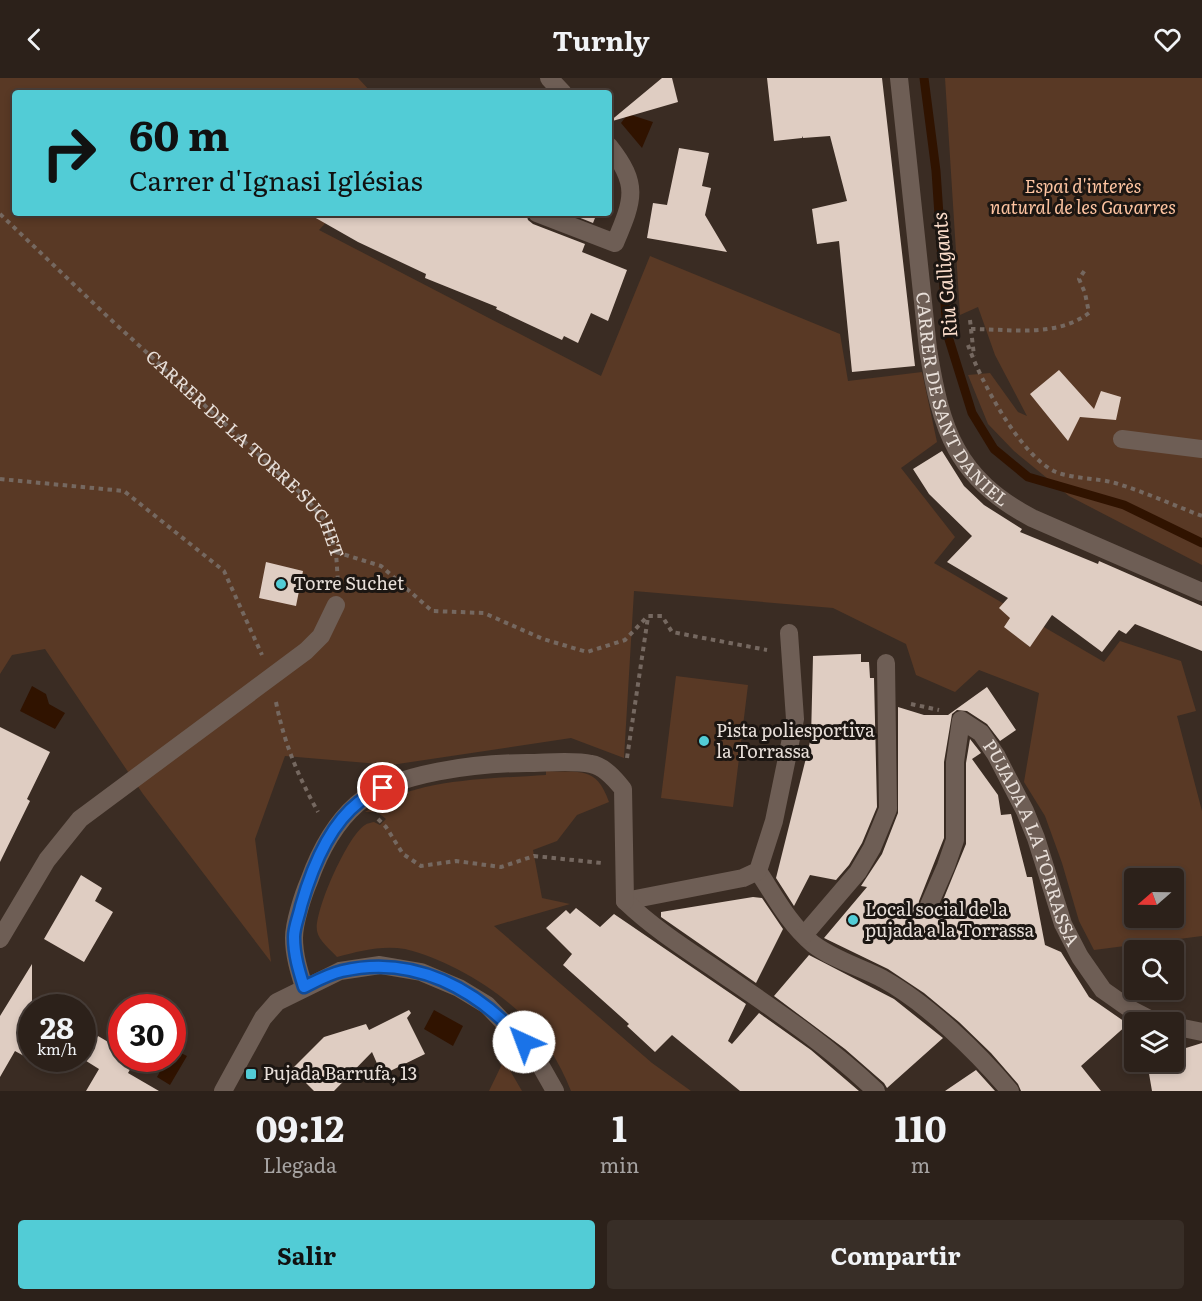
<!DOCTYPE html>
<html lang="es">
<meta charset="utf-8">
<style>
body{margin:0;font-family:Literata,serif;background:#382e27;color:#f1f3f6;height:100vh;display:flex;flex-direction:column;font-size:22px;white-space:nowrap}
*{box-sizing:border-box;margin:0}
p{font-size:20px;color:#a6a3a2}
.icon{flex:none;width:33px;height:33px;fill:none;stroke:currentColor;stroke-width:2;stroke-linecap:round;stroke-linejoin:round}
.map{position:relative;height:1013px;overflow:hidden}
.sheet{display:flex;flex-direction:column;background:#2c211a;flex:1}
.sheet>*{flex:none}
.top-card{position:absolute;left:12px;top:12px;width:600px;height:126px;border-radius:6px;box-shadow:0 3px 9px #0003,0 0 0 2px #483e39;background:#52ccd6;color:#111;overflow:hidden}
.needle{width:39px;rotate:250deg}
.controls{position:absolute;left:1124px;top:790px;display:grid;gap:12px}
.controls a{display:grid;place-items:center;width:60px;height:60px;border-radius:6px;background:#2c211a;box-shadow:0 3px 9px #0003,0 0 0 2px #483e39;font-size:30px}
.speed{position:absolute;left:18px;top:916px;display:flex;gap:12px;font-size:30px;font-weight:700;text-align:center}
.speed>*{display:grid;place-content:center;width:78px;height:78px;border-radius:50%;background:#2c211a;box-shadow:0 3px 9px #0003,0 0 0 2px #483e39;line-height:1}
.speed small{font-size:15px;font-weight:400}
.speed .limit{border:9px solid #d22;background:#fff;color:#111}
.pin{position:absolute;display:grid;place-items:center;width:51px;height:51px;color:#fff;margin:-26px;border:3px solid #fff;border-radius:50%;box-shadow:0 2px 6px #0007}
.me{position:absolute;width:66px;margin:-33px;rotate:317deg;stroke-linejoin:round;filter:drop-shadow(0 0 4px #0008)}
.turn{display:flex;align-items:center;gap:21px;height:126px;padding:0 18px;font-size:27px}
.turn .icon{width:78px;height:78px;stroke-width:2.5}
.turn b{display:block;font-size:42px;line-height:51px}
.eta{display:flex;justify-content:space-evenly;align-items:center;height:102px;text-align:center}
.eta b{font-size:36px;font-weight:700;line-height:42px}
.cta{display:flex;gap:12px;margin-top:auto;padding:12px 18px}
.cta a{flex:1;height:69px;border-radius:6px;background:#52ccd6;color:#111;font-size:24px;font-weight:700;line-height:69px;text-align:center}
.cta a+a{background:#382e27;color:#f1f3f6}
header{display:flex;justify-content:space-between;align-items:center;height:78px;padding:0 18px;background:#2c211a;font-size:27px;font-weight:700}
.map>svg:first-child{display:block}
.green{fill:#593925;fill-rule:evenodd}
.water{fill:#301300}
.lines{fill:none;stroke-linecap:round;stroke-linejoin:round}
.stream{stroke:#301300;stroke-width:9}
.building{fill:#dfcdc2}
.path{stroke:#756860;stroke-width:4;stroke-dasharray:4.5 4.5;stroke-linecap:butt}
.minor{stroke:#6e5e55;stroke-width:18}
.route-casing{stroke:#114b97;stroke-width:15}
.route{stroke:#1a73e8;stroke-width:10}
.poi-dot{fill:#52ccd6;stroke:#1c1612;stroke-width:2}
.labels{text-anchor:middle;stroke-width:6;stroke-linejoin:round;paint-order:stroke}
.park-label{font-size:18px;font-style:italic;fill:#fec4a1;stroke:#1c1612}
.street-label{font-size:18px;fill:#e8dfd9;stroke:#1c1612}
.poi-label{font-size:18px;fill:#e8dfd9;stroke:#1c1612;text-anchor:start}
.water-label{font-size:20px;font-style:italic;fill:#fadcca;stroke:#1c1612}
</style>
<header><svg class="icon" aria-label="back" viewBox="0 0 24 24"><path d="M15 5l-7 7 7 7"/></svg>Turnly<svg class="icon" aria-label="heart" viewBox="0 0 24 24"><path d="M12 20l-8-8c-3-5 5-10 8-4 3-6 11-1 8 4z"/></svg></header>
<div class="map">
<svg width="1202" height="1013" viewBox="0 0 1202 1013">
<rect width="100%" height="100%" fill="#3a2c23"/>
<path class="green" d="M0 0H358L372 15H15V135H335L319 152 601 298 650 178 840 256 848 303 922 294 937 364 901 390 955 459 934 485 1104 584 1120 563 1181 583 1196 633 1177 638 1202 733V858L1094 872 1079 843 1062 785 1045 738 1024 704 1039 615 979 592 955 614 916 597 906 566 833 530 634 513 624 680 571 660 391 687 285 678 255 761 271 884 143 716 45 571 12 577 0 596ZM1134 801H1173V840H1134Z
M945 0H1202V487L1069 418 1014 373 988 346 968 297 990 295 1018 334 1027 338 995 277 978 229 960 237Z
M676 598 748 607 733 729 661 720Z
M546 693C580 695 596 687 609 724L577 737 557 763 533 772 542 820 570 826 494 848 652 985 691 1013H571C548 955 512 920 457 891 441 883 423 875 405 871 382 867 359 873 337 879 330 871 319 863 317 853 314 833 348 757 365 747 367 745 371 745 374 744L380 747 386 741 377 734H365C415 700 488 701 546 697Z
M504 982 522 1013H489Z"/>
<path class="water" d="M628 36 653 44 642 70 621 45Z
M32 608 46 616 49 626 65 635 55 651 20 633Z
M434 932 463 948 453 968 424 951Z
M173 971 187 978 170 1007 157 999 167 981H172Z"/>
<g class="lines">
<path class="stream" d="M924 0 936 93 947 255 972 335 994 371 1028 399 1124 427 1202 465"/>
</g>
<path class="building" d="M662 0H672L678 24 609 44Z
M767 0H882L915 288 852 294 839 163 817 166 812 131 847 123 830 58 803 60V58L802 60 774 63Z
M679 70 709 75 702 108 711 110 705 137 727 174 647 160 653 125 667 127Z
M307 135H526L528 142 533 146 585 166 582 174 627 192 608 243 591 235 578 265 564 258 562 262 496 231 497 229 425 200 426 196 358 164Z
M568 135H597L593 145Z
M1059 292 1094 331 1101 313 1121 319 1116 342 1080 339 1068 363 1030 316Z
M942 373 964 408 984 427 1022 451 1020 454 1098 486 1099 483 1202 528V573L1135 546 1126 556 1119 552 1102 574 1052 537 1030 569 1004 549 1010 540 999 530 1008 520 947 484 972 458 929 416 913 391Z
M266 484 303 493 296 528 259 520Z
M861 576V584H869L870 600H874L877 729 862 765 849 787 836 802 810 797 794 828 776 800 811 660 813 578Z
M987 609 1016 652 1000 663 987 646 967 633 957 632 952 636 944 684V760L919 823 918 829 925 837 935 836 939 832 966 766V685L970 661 981 675 972 681 998 717 1001 737 1011 736 1027 799H1032L1045 867 1061 874 1089 919 1128 946 1081 988 1101 1013H1021L1018 1006 991 975 959 944 924 915 888 891 824 860 867 809 861 808 882 776 898 735V629L924 637H948Z
M0 649 50 674 27 721 30 723 0 784Z
M81 797 102 810 95 823 113 834 84 884 44 861Z
M753 819 762 820 783 851 756 905 661 839V834Z
M576 830 600 849 614 836 746 926 728 963 732 966 759 935 811 972 859 1013H740L672 957 655 974 627 948 629 946 563 887 572 876 546 850 566 832 570 836Z
M809 877 894 921 943 960 887 1010 884 1005 845 971 774 918Z
M32 886V966L24 978 15 973 0 999V938Z
M409 932 411 935 407 940 425 976 382 997 372 974 334 1013H314L292 991 324 959 366 946 369 952Z
M98 958 122 972V981H136L128 995 159 1013H86L99 991 83 981Z
M1202 965V1013H1152L1147 984H1173V974Z
M976 992 995 1013H945Z"/>
<g class="lines">
<g class="path">
<path id="s1" d="M0 136 109 240 306 420 325 443 336 474 338 505"/>
<path d="M970 242 974 278"/>
<path d="M971 251C1011 251 1055 260 1089 235L1085 215 1079 201 1085 192"/>
<path d="M968 267C980 302 1021 379 1056 394 1074 401 1097 400 1115 405 1145 414 1173 427 1202 438"/>
<path d="M0 401 124 413 224 493 262 577"/>
<path d="M336 474 381 488 432 533 484 535 543 561 587 574 625 562 648 538H662L672 554 767 572"/>
<path d="M276 624C284 665 298 698 318 734"/>
<path d="M911 626 939 632"/>
<path d="M627 680 648 539"/>
<path d="M378 741 386 749 403 776 421 788 456 783 501 789 534 778 602 785"/>
</g>
<g class="minor">
<path d="M549 0 563 15"/>
<path id="s2" d="M899 0 928 271C941 352 956 400 1032 440L1202 514"/>
<path d="M537 135 615 165C633 122 640 107 609 68"/>
<path d="M1122 361 1202 371"/>
<path d="M758 793C775 819 789 846 813 866 834 882 860 889 883 901 928 926 977 974 1010 1013"/>
<path d="M625 823 743 800 758 793 774 743 795 641 789 555"/>
<path d="M625 823C652 849 683 869 714 890 769 928 827 966 876 1013"/>
<path id="s3" d="M929 827 946 788 955 762V684L961 642 981 655 996 677 1025 733 1036 760 1063 846 1080 879 1103 912 1130 931 1157 945"/>
<path d="M804 857 858 794 872 770 888 731 886 585"/>
<path d="M0 861 47 782 80 741 306 573 321 558 336 527"/>
<path d="M304 909C299 893 294 877 294 860 294 845 303 817 309 803 319 775 334 746 357 726 393 694 481 685 527 685 546 685 574 682 591 686 604 688 615 701 623 711L625 823"/>
<path d="M1173 948 1202 954"/>
<path d="M223 1013 263 940 277 924 340 893 380 887 421 894 459 910 487 927 534 976 555 1013"/>
</g>
</g>
<g class="lines">
<g class="route-casing">
<path id="route" d="M383 710C375 715 366 719 359 724 329 747 311 793 301 828 299 838 294 849 294 859 294 877 299 893 304 909 316 903 329 896 342 893 414 876 477 911 524 964"/>
</g>
<use href="#route" class="route"/>
</g>
<g class="poi-dot">
<circle cx="281" cy="506" r="6"/>
<circle cx="704" cy="663" r="6"/>
<circle cx="853" cy="842" r="6"/>
<rect x="245" y="990" width="12" height="12" rx="3"/>
</g>
<g class="labels">
<g class="park-label">
<text x="1083" y="115">Espai d'interès<tspan x="1083" dy="21">natural de les Gavarres</tspan></text>
</g>
<g class="street-label">
<text dy="6" stroke="none"><textPath href="#s2" startOffset="333">CARRER DE SANT DANIEL</textPath></text>
<text dy="6" stroke="none"><textPath href="#s1" startOffset="345">CARRER DE LA TORRE SUCHET</textPath></text>
<text dy="6" stroke="none"><textPath href="#s3" startOffset="336">PUJADA A LA TORRASSA</textPath></text>
</g>
<g class="poi-label">
<text x="293" y="512">Torre Suchet</text>
<text x="716" y="659">Pista poliesportiva<tspan x="716" dy="21">la Torrassa</tspan></text>
<text x="865" y="838">Local social de la<tspan x="865" dy="21">pujada a la Torrassa</tspan></text>
<text x="263" y="1002">Pujada Barrufa, 13</text>
</g>
<g class="water-label">
<text transform="translate(945 197) rotate(-95)" y="7">Riu Galligants</text>
</g>
</g>
</svg>
<div class="controls">
<a><svg class="needle" viewBox="-14 -14 28 28"><path d="M0-13l5 13h-10z" fill="#e53935"/><path d="M0 13l5-13h-10z" fill="#a6a3a2"/></svg></a>
<a><svg class="icon" aria-label="search" viewBox="0 0 24 24"><circle cx="10" cy="10" r="6"/><path d="M15 15l6 6"/></svg></a>
<a><svg class="icon" aria-label="layers" viewBox="0 0 24 24"><path d="M12 4l9 5-9 5-9-5zM3 14l9 5 9-5"/></svg></a>
</div>
<div class="speed"><div>28<small>km/h</small></div><div class="limit">30</div></div>
<div class="pin" style="left:383px;top:710px;background:#d93025"><svg class="icon" aria-label="arrive" viewBox="0 0 24 24"><path d="M6 21V4h12l-3 4 3 4H6"/></svg></div>
<svg class="me" style="left:524px;top:964px" viewBox="-20 -20 40 40"><circle r="19" fill="#fff"/><path d="M0-13L10 11 0 6-10 11z" fill="#1a73e8"/></svg>
<div class="top-card">
<div class="turn"><svg class="icon" aria-label="right" viewBox="0 0 24 24"><path d="M7 20v-9h11M14 6l5 5-5 5"/></svg><div><b>60 m</b>Carrer d'Ignasi Iglésias</div></div>
</div>
</div>
<section class="sheet">
<div class="eta">
<div><b>09:12</b><p>Llegada</p></div>
<div><b>1</b><p>min</p></div>
<div><b>110</b><p>m</p></div>
</div>
<div class="cta"><a>Salir</a><a>Compartir</a></div>
</section>
